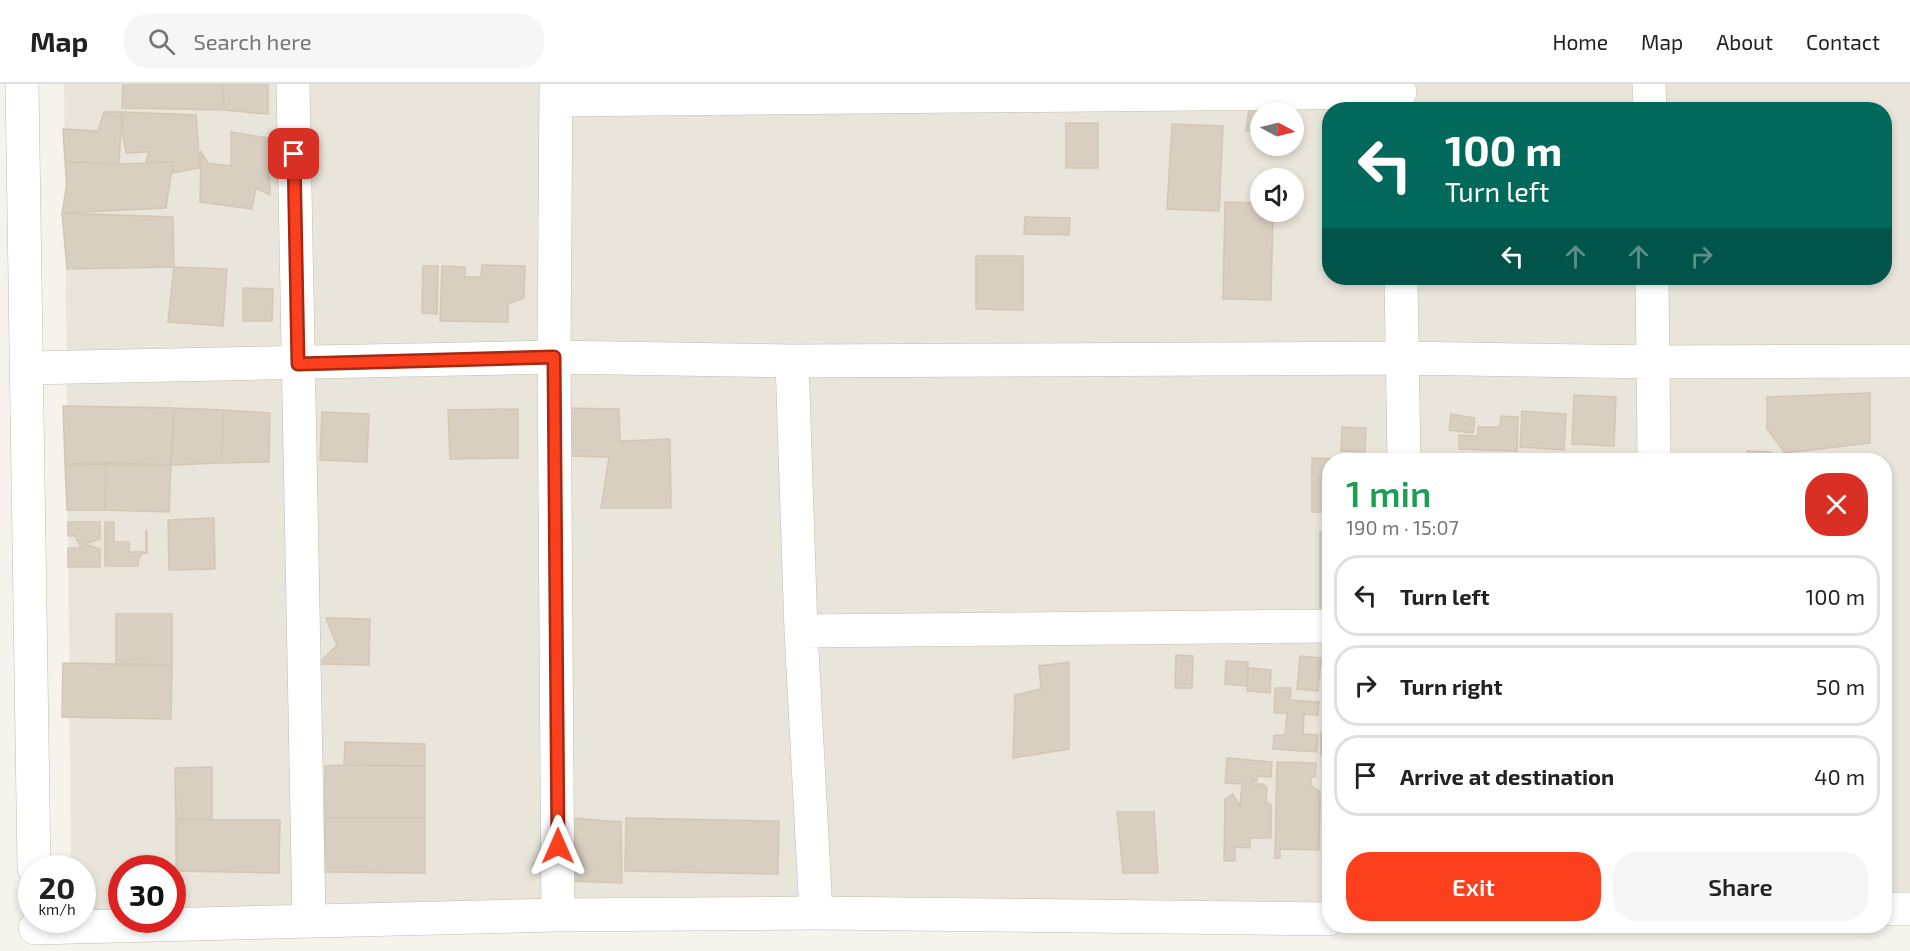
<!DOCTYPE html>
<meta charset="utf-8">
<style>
body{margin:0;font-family:"Exo 2",sans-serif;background:#f6f6f6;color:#222;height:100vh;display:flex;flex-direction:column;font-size:22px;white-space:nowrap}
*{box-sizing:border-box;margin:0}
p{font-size:20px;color:#767676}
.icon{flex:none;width:33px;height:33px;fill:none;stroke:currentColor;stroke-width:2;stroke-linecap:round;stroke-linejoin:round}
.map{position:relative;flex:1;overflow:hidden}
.details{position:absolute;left:1322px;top:369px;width:570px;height:480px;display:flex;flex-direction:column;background:#fff;border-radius:24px;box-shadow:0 3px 9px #0003}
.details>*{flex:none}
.top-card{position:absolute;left:1322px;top:18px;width:570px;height:183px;border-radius:24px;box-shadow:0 3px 9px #0003;background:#00695c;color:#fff;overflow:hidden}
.needle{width:39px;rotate:97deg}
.fabs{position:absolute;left:1250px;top:18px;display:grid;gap:12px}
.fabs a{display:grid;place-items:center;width:54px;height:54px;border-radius:50%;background:#fff;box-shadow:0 3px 9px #0003;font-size:30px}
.speed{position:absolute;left:18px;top:771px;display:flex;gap:12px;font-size:30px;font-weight:700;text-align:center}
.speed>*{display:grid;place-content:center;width:78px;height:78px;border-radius:50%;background:#fff;box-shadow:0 3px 9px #0003;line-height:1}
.speed small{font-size:15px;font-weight:400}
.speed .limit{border:9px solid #d22;background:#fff;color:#111}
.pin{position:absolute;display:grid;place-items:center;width:51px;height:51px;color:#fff;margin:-26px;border-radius:12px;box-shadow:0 3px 9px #0006}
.me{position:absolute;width:66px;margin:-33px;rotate:0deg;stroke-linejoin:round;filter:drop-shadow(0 0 4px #0008)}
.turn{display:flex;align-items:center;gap:21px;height:126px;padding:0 24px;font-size:27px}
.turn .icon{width:78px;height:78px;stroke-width:2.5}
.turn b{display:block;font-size:42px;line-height:51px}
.lanes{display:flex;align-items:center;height:57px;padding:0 24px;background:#0003;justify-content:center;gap:30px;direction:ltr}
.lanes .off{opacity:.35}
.round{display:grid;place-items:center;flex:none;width:63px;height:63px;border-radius:24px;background:#f6f6f6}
.overview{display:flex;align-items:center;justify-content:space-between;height:102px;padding:0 24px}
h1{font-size:36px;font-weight:600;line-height:45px;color:#1e9e55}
.cta{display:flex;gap:12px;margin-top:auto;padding:12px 24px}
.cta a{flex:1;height:69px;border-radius:24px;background:#fc3f1d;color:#fff;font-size:24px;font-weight:600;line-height:69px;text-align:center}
.cta a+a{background:#f6f6f6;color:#222}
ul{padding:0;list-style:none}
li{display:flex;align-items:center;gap:18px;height:81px;margin:0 12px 9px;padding:0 12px;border:3px solid #e0e0e0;border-radius:24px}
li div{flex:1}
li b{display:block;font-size:22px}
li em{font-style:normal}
header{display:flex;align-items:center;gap:36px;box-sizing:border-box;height:84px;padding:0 30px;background:#fff;border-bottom:2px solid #e0e0e0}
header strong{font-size:28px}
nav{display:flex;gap:33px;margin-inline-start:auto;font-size:21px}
.search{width:420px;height:54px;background:#f6f6f6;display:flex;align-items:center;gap:15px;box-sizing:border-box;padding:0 21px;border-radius:24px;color:#767676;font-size:22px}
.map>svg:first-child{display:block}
.residential{fill:#eae5da;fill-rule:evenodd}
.building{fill:#d8cfc1;stroke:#d3c7b4;stroke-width:1.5}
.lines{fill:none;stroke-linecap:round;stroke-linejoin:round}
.minor-casing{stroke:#c2bbae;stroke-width:34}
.minor{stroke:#fff;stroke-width:33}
.route-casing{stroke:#a42913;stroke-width:15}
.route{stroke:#fc3f1d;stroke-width:10}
</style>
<header>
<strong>Map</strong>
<div class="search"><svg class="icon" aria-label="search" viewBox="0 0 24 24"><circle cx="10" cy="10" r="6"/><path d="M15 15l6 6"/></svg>Search here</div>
<nav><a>Home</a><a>Map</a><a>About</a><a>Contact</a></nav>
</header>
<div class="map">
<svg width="1910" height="867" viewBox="0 0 1910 867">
<rect width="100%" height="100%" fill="#f6f3ec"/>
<path class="residential" d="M64 0H1910V814H1884V376H1329V820L173 832 172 784H122L121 832 83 833 82 784H71ZM1329 26H1884V194H1329ZM1260 28H1293V62H1260ZM1260 94H1293V128H1260Z"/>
<path class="building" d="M123 0H223L224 26 122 24Z
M223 0H268V30L224 26Z
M1251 10 1271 18 1270 28H1260V48L1246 47Z
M104 28H122L119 80 65 78 63 45 98 47Z
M122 28 196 31 200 84 173 89V78H146L149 68 126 69 123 52Z
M1066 39H1098V84H1066Z
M1172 40 1223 42 1219 127 1167 125Z
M231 48 268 54 270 111 256 104 252 125 200 118 201 68 208 79 231 82Z
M65 78 119 80 173 78 166 124 62 129 67 99Z
M1225 118 1260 119V128H1273L1271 216 1223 215Z
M62 129 173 133 174 183 67 185Z
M1025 133 1070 134 1069 151 1024 150Z
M976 172H1023V226L976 225Z
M482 181 525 182 524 214 508 220V238L440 237 442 182 465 183V193H481Z
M423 182H438L437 230 422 229Z
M174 183 227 185 223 242 168 238Z
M243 204 273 205 272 237H243Z
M1870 309V359L1785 369 1767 345V313Z
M1574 311 1616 313 1614 362 1572 360Z
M63 322 174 324 171 381 65 380Z
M174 324 223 326 222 379 171 381Z
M568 324 619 325 620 357 670 355 671 424H601L609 373 571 372Z
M518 325V374L450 375 448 326Z
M223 326 270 329 269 378 222 379Z
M1522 327 1566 330 1564 366 1520 363Z
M322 328 369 330 367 378 320 376Z
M1451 330 1475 334 1473 349 1449 346Z
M1501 332 1518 333 1517 367 1459 365V351L1478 352V343H1500Z
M1342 343 1366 344 1365 368 1341 367Z
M1747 367 1771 368V376H1747Z
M1492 370 1515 371V376H1472H1492Z
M1704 370 1736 371V376H1704Z
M1347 372 1366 373V376H1347Z
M1312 374 1336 375V376H1329V428H1312Z
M106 379 105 426H67L65 380Z
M106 379 171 381 169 428 105 426Z
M214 434 215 485 169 486 168 436Z
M68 438H100V455L85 460 100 465V483H68V464H81L75 452H68Z
M105 438H114V458H129V468H146V447H147V469H143L139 474 138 482H105Z
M1320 448H1329V524H1320Z
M116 530H172V581H116Z
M326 534 370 535 369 581 318 580 337 561Z
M1176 571 1193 572 1192 604H1175Z
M1300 572 1321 574 1318 607 1297 605Z
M1226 577 1248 578 1247 602 1225 600Z
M1069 578V665L1013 674 1015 611 1041 605 1039 582Z
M63 579 172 581 171 635 62 633Z
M1248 584 1271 586 1270 609 1247 607Z
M1275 604H1291L1290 616 1319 618 1318 631 1304 630 1303 650 1318 651 1317 668 1273 665 1274 651H1285L1287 629H1274Z
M1321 649H1329V671H1321Z
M345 658 425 660V682L344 681Z
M1227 674 1272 678 1271 693 1257 692V697L1252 696 1254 700H1263L1267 703 1266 718 1271 721V754H1250V764L1235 763V777H1224L1225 715 1233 710 1240 722 1242 700 1225 699Z
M1277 678 1316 679 1315 693H1311V701L1320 708 1319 766 1280 765V774H1275Z
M1329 678V769H1327L1324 679Z
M344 681 425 682V734H325V682Z
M212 683V735H176L175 684Z
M1117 728H1154L1158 789H1123Z
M325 734H425V789L324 788Z
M573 734 621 738 622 799 570 797Z
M626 734 779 737 778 790 625 787Z
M176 735 280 736 279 789 176 787Z"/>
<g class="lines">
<g class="minor-casing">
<path id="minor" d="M22 0 34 784
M293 0 309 837
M556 0 554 273 558 831
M1649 0 1650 26
M556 16 1400 8
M1401 194 1404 376
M1652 194 1654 376
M792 277 801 547 816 829
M27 284 554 273 792 277 1402 274 1652 278 1910 277
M801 547 1329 542
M1884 825H1910
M35 844 558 831 816 829 1329 835"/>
</g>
<use href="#minor" class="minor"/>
</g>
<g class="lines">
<g class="route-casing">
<path id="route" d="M294 70 298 280 554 273 558 762"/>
</g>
<use href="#route" class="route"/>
</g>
</svg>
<div class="fabs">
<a><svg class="needle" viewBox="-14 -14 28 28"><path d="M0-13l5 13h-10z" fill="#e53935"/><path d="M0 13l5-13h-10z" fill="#767676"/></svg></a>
<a><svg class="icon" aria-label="sound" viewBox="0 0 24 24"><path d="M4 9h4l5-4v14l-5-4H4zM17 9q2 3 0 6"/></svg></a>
</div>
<div class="speed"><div>20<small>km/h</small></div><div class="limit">30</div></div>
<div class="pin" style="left:294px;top:70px;background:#d93025"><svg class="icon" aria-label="arrive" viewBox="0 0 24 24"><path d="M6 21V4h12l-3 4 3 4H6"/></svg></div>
<svg class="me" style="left:558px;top:762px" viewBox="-20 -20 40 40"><path d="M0-17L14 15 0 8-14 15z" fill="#fc3f1d" stroke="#fff" stroke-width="4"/></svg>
<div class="top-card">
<div class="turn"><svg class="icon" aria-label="left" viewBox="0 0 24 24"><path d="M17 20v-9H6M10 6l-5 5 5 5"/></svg><div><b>100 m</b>Turn left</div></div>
<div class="lanes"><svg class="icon" aria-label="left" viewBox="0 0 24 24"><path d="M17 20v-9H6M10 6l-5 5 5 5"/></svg><svg class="icon off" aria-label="ahead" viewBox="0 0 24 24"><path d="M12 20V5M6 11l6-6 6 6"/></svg><svg class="icon off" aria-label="ahead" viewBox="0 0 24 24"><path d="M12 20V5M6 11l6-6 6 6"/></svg><svg class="icon off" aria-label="right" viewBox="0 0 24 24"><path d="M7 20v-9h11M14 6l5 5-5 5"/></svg></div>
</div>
<section class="details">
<div class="overview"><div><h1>1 min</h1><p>190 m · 15:07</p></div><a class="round" style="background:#d93025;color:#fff"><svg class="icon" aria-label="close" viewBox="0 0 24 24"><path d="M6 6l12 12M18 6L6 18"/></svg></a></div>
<ul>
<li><svg class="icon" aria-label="left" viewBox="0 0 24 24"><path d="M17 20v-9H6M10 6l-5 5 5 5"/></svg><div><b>Turn left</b></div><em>100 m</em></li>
<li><svg class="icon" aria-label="right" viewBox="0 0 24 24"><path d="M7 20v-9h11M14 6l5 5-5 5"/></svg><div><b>Turn right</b></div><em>50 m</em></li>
<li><svg class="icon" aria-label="arrive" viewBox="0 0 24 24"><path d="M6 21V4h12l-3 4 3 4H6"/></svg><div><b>Arrive at destination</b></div><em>40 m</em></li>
</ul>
<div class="cta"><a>Exit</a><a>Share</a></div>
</section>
</div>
